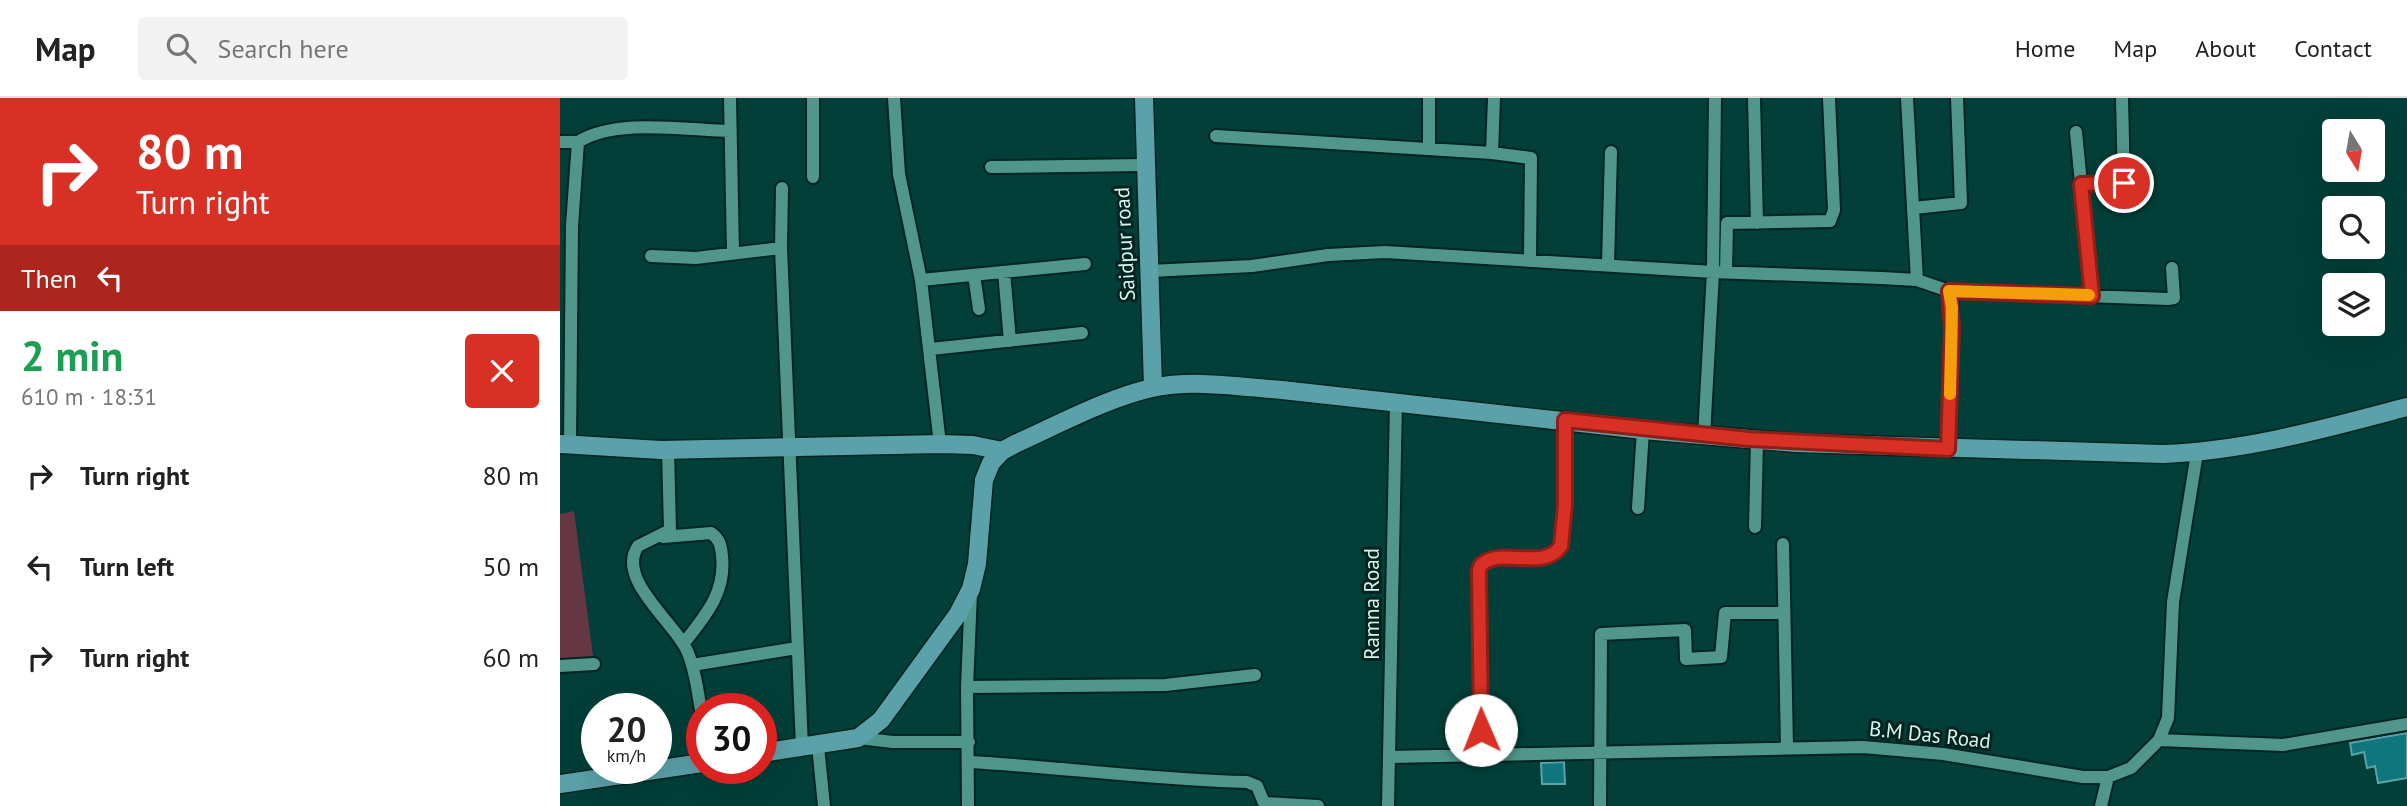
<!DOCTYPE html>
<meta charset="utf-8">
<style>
body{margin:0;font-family:"PT Sans",sans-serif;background:#f2f2f2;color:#222;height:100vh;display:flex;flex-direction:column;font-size:26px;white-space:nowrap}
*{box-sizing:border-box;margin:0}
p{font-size:23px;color:#767676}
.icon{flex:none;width:38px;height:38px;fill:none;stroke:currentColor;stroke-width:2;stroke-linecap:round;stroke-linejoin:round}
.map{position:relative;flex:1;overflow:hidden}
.panel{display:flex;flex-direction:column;background:#fff;width:560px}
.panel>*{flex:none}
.banner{background:#d93025;color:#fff;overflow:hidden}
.needle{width:46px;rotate:169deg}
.controls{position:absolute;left:1762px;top:21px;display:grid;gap:14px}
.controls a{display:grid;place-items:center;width:63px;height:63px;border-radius:7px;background:#fff;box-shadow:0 7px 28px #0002;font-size:35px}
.speed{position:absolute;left:21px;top:595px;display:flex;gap:14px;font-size:35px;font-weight:700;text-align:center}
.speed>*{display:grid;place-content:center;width:91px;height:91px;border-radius:50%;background:#fff;box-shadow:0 7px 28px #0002;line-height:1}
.speed small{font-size:18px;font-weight:400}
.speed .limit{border:10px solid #d22;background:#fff;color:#111}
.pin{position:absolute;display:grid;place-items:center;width:60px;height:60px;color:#fff;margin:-30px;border:4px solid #fff;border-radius:50%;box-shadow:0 2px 7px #0007}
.me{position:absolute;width:77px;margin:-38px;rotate:359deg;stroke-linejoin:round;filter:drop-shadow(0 0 5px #0008)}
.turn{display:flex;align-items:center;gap:24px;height:147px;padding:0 21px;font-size:32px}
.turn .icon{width:91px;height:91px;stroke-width:2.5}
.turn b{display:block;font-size:49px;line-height:60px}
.then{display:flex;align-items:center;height:66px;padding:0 21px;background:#0003;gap:14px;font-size:26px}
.round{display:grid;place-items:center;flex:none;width:74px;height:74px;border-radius:7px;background:#f2f2f2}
.summary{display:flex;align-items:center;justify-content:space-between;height:119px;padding:0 21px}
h1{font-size:42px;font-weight:700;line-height:52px;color:#1e9e55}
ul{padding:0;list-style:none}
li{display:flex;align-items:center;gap:21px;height:91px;padding:0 21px}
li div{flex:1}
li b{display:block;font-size:26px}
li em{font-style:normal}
header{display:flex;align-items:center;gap:42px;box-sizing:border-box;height:98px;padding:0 35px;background:#fff;border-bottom:2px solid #e0e0e0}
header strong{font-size:33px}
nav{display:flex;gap:38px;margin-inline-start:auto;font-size:24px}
.search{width:490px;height:63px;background:#f2f2f2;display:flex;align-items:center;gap:18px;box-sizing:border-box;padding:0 24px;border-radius:7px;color:#767676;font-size:26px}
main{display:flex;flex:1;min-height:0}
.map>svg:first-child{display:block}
.green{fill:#653744}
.building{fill:#10767d;stroke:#5aa3a9;stroke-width:2}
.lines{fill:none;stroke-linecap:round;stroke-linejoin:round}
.street-casing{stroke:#00241f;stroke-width:16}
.secondary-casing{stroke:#00241f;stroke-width:21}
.street{stroke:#50968b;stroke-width:12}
.secondary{stroke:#5ba1a9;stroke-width:18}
.route-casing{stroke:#8d1f18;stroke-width:18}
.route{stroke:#d93025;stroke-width:12}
.slow{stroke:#f59e0b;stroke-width:12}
.labels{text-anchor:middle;stroke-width:6;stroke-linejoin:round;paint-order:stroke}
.street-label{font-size:21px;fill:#d2f5ee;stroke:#04231e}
</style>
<header>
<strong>Map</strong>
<div class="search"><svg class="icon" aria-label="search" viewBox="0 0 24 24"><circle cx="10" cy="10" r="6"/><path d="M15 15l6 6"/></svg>Search here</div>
<nav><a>Home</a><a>Map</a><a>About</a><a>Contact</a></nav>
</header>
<main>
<section class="panel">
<div class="banner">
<div class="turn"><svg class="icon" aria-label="right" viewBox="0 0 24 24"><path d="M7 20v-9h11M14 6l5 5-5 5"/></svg><div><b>80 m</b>Turn right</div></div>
<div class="then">Then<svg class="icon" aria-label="left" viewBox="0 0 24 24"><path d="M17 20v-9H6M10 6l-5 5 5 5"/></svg></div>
</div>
<div class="summary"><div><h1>2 min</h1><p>610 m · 18:31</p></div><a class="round" style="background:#d93025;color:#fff"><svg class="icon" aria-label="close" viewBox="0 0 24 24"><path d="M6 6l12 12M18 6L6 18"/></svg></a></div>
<ul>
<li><svg class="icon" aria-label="right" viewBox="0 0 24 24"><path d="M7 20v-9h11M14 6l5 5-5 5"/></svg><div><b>Turn right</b></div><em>80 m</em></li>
<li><svg class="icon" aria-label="left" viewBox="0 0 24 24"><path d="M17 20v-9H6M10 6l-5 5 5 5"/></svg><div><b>Turn left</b></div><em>50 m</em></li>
<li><svg class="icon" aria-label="right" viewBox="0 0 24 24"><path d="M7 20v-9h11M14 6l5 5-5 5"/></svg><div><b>Turn right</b></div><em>60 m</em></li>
</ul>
</section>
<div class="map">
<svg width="1847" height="708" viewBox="0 0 1847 708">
<rect width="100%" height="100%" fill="#013f38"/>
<path class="green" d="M14 413 34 566 0 569V416Z"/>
<path class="building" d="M1847 635V680L1818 685 1815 668 1807 670 1804 654 1792 657 1790 645Z
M1004 664 1005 686H982L981 665Z"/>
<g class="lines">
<g class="street-casing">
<path id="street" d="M170 0 173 155
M334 0 339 76 361 182 380 346
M869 0V49
M1194 0 1197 125
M1347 0 1357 182
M1516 34 1532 198
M656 38 932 55 934 0
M0 44H18L12 128 10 346
M18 44C56 20 125 32 170 33
M932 55 971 60 970 161
M431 69 584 67
M253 79V0
M1521 86 1564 85 1562 0
M222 90 221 150 242 649
M1354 110 1401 105 1397 0
M91 158 136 160 221 150
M1048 166 1051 54
M590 173 692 168 768 157 825 154 1153 174 1322 180 1357 182 1389 193 1392 200 1388 351
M444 174 450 243
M1166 174 1167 125 1270 123 1274 112 1269 0
M414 177 419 211
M361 182 525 166
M1389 193 1608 201 1614 200 1612 170
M371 251 522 235
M1144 338 1153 174 1155 0
M108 352 110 432 78 448C55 482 118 527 128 555 136 574 138 597 142 618
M1078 410 1083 332
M1195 429 1197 342
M103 439 151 435C160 441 161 448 162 458 166 495 145 518 124 545
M1223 446 1227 649
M132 567 237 550
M0 568 34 566
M407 589 605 587 695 577
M298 640 333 644H409
M1599 642 1723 647 1847 626
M258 648 264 708
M922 657 919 472 921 467C942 448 983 474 1001 448L1005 406V322
M830 659 1303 649 1383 656 1523 679H1548L1571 670 1599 642 1608 620 1613 504 1637 355
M409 664C502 669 593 682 687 684L697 688 704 705 758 708
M408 708 407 589 411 495
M828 708 836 303
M1040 708 1041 536 1125 532 1126 561 1161 559 1165 515H1224
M1541 708 1548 679"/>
</g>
<g class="secondary-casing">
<path id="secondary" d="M584 0 593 289
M0 346 101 352 380 346 413 347 442 353
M201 655 298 640 321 622 398 516 411 491 417 466 424 382 431 365 442 353 457 345C497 327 550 299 592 290 633 281 681 289 722 292L1083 332 1236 345 1603 356C1687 353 1767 330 1847 309
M0 686 142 665"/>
</g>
<use href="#street" class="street"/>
<use href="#secondary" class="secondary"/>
</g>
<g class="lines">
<g class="route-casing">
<path id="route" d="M921 632 919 472 921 467C942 448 983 474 1001 448L1005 407V322L1189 341 1388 351 1392 230 1389 193 1532 198 1521 86 1564 85"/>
</g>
<use href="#route" class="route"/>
<path class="slow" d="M1390 296 1392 209 1389 193 1529 197"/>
</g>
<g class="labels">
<g class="street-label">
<text transform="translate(565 146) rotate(-93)" y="7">Saidpur road</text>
<text transform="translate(812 506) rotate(-90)" y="7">Ramna Road</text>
<text transform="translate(1370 637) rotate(6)" y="7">B.M Das Road</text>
</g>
</g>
</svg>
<div class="controls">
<a><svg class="needle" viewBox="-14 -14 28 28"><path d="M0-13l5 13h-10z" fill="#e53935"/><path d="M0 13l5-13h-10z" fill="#767676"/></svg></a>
<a><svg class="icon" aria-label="search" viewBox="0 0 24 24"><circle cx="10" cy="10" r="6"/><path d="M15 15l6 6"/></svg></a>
<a><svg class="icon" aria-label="layers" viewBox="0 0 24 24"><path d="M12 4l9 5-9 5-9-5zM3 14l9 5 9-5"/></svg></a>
</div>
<div class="speed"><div>20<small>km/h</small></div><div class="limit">30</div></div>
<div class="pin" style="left:1564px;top:85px;background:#d93025"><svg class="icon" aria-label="arrive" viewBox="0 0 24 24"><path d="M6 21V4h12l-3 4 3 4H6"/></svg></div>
<svg class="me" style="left:921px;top:632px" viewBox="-20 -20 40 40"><circle r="19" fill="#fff"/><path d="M0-13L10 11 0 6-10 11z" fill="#d93025"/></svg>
</div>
</main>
